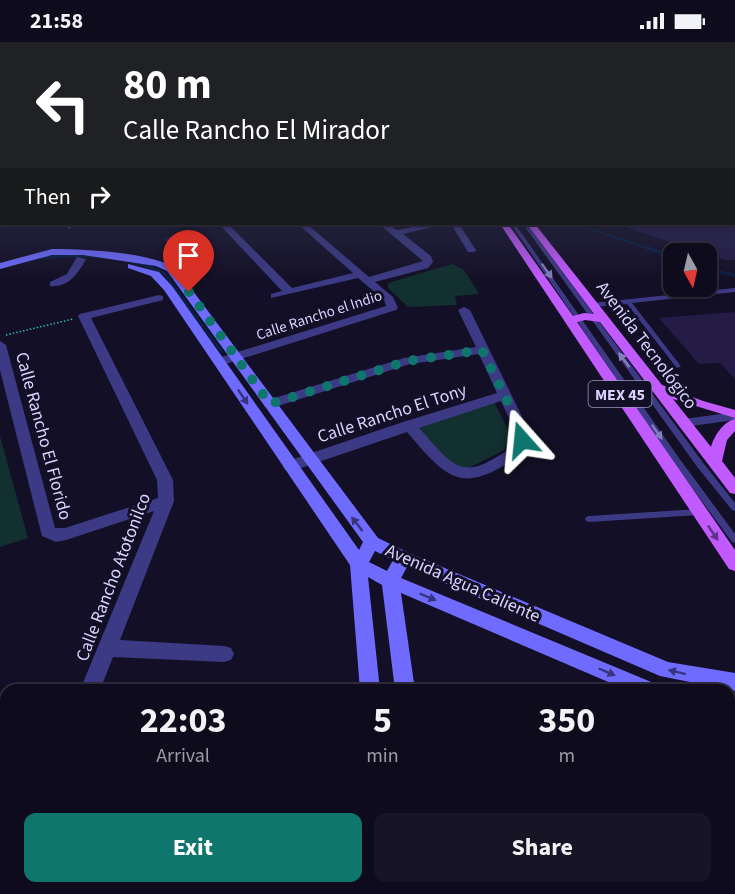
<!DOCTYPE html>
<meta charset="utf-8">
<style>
body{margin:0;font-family:"Source Sans 3",sans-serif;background:#171425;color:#f1f3f6;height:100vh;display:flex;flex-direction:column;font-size:22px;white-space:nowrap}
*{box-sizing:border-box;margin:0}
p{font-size:20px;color:#9b9ba3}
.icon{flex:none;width:33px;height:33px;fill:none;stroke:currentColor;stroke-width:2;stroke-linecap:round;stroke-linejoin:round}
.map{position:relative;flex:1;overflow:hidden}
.side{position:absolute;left:0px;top:642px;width:735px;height:210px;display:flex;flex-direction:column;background:#0e0b1c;border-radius:18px 18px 0 0;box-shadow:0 3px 9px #0003,0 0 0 2px #2e2b3b}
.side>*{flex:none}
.hud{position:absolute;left:0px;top:0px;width:735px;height:183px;box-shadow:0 3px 9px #0003,0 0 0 2px #2e2b3b;background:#202124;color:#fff;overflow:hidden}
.needle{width:39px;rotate:172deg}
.buttons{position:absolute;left:663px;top:201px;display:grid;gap:12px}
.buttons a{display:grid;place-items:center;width:54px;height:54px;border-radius:12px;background:#0e0b1c;box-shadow:0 3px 9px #0003,0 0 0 2px #2e2b3b;font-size:30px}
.pin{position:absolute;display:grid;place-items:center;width:51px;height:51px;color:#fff;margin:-62px -26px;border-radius:50% 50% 50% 0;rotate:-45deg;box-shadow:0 0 6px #0007}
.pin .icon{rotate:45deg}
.me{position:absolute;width:66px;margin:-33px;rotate:342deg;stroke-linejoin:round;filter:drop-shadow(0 0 4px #0008)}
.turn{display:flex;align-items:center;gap:21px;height:126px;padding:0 24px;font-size:27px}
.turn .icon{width:78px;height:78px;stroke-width:2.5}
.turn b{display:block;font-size:42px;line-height:51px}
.then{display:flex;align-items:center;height:57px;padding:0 24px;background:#0003;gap:12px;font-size:22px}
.eta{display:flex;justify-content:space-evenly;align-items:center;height:102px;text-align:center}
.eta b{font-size:36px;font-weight:700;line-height:42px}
.primary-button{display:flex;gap:12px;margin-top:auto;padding:12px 24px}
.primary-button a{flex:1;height:69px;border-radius:12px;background:#0f766e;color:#fff;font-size:24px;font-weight:700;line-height:69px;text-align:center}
.primary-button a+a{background:#171425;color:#f1f3f6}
.status{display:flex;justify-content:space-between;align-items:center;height:42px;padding:0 30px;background:#0e0b1c;direction:ltr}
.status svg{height:16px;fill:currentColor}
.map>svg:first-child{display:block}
.green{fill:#12302f}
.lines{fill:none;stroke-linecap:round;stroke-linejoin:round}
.stream-far1{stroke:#0a1f44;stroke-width:2}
.stream{stroke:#0a1f44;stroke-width:3}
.building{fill:#241b47}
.path{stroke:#2fb8b0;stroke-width:1.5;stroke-dasharray:1.5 2;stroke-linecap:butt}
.lane{fill:#3d3a85;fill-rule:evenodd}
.street{fill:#3d3a85;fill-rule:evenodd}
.secondary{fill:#6f6bff;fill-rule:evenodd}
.primary{fill:#c25bff;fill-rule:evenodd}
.oneway{fill:#837fbc}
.oneway2{fill:#38347d}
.oneway3{fill:#623188}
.route{stroke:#0f766e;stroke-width:10;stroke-dasharray:0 18}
.labels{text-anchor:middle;stroke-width:6;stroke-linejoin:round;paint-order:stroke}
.far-street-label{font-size:15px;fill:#d9d4ff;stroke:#130f26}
.shield{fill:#130f26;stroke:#9e99be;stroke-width:1.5}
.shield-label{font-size:16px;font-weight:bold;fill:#d9d4ff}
.street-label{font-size:18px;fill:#d9d4ff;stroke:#130f26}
</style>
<div class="status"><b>21:58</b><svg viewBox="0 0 49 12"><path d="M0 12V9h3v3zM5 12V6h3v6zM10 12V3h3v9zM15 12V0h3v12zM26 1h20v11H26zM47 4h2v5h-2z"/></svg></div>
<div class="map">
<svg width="735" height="852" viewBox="0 0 735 852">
<rect width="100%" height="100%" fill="#130f26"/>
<path class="green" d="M452 222 464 228 479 252 455 254 457 263 408 265 388 246V241Z
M494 360 510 391 504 408 463 429 450 425 413 388Z
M0 394 28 496 0 505Z
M0 834H6V846H103L102 852H0Z"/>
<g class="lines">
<path class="stream-far1" d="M577 182 652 208"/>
<path class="stream" d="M648 206 674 215
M40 216C81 211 128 212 165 232L222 310
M706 227 735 233"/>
</g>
<path class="building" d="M622 182H735V218H726L622 184Z
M191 189 200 197 198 212 180 213 163 196Z
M735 270V337L720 321 699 322 659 276Z"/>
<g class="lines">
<path class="path" d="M6 293 73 277"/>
<path class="lane" d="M734 161H735V163H734Z
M511 182H515L679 416 735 492V501L732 500 673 420Z
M523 182H527L704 422 735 461V469L732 468 698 426Z
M735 246V250L632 261 680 323 681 324 678 326 676 325 627 262 593 265 590 263 593 261Z
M699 467 702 468 703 470 702 472 699 473 589 480 586 479 585 477 586 475 589 474Z
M729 672 733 674 735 681V713L731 712 729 705Z"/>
<path class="street" d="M734 127H735V131H734Z
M0 132H2V136H0Z
M735 145V151L734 150V146Z
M63 182H72L74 184 69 187Z
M219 182H228L292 246 353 231 298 182H307L369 235 423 219 379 182H388L397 188 429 182H445L403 192 431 214 433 220 428 226 375 240 393 255 398 266 396 268 219 324 215 323V317L386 264 384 258 358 236 271 256V252L282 249Z
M451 182H459L476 208 474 210H468Z
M77 215 86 217C78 231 69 246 50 244V240L67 232Z
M159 253 163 254V258L91 276 173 438 174 459 120 598 224 604 231 606 234 612 231 618 224 620 113 615 100 648H80L154 469 66 498 56 500 42 494 0 328V299L6 303 55 486H65L158 456 157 438 78 274 80 272Z
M464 265 470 268 529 389 523 411C464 453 450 441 407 390L295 428H285L283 424 285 420 403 380 497 351 479 312 410 322 275 365H265L263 362 265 359 404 316 476 305 458 268ZM501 359 515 389 511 406C461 440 456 427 419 386Z
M735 370V378L684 385 677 381 684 377Z
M0 752 6 753V777L0 776Z
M0 795H6V819H0Z
M187 846H211L212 852H186Z"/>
<path class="secondary" d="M52 207C87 207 144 210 175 225L378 496 409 511 668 620 735 631V649L660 634 407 525 401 536 656 642 659 648H627L401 551 415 648H395L382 543 368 535 380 648H360L350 523 164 248 151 234 128 226V222L159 230 172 244 359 508 363 500 167 229 156 224 83 213H52L0 227V221ZM375 509 393 518 387 529 369 520Z
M729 658H735V678H729Z
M383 846H407L409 852H383Z
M425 846H449L451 852H425Z"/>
<path class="primary" d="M500 182H508L573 274 584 271 594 272 527 182H535L662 343 703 359 735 368V376L673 357 711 405C714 394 723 380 735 377V389L727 398 722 419 735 436V452L730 451 600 280 585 278 577 280 735 508V529L729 527Z"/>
</g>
<defs><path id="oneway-solid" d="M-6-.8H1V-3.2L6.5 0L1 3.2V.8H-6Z" transform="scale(1.5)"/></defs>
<g class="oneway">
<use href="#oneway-solid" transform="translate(547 229) rotate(55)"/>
<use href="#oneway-solid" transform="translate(624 318) rotate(-126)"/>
<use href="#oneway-solid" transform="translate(657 390) rotate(55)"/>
</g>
<g class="oneway2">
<use href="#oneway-solid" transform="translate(243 355) rotate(56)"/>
<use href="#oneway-solid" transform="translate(357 482) rotate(-128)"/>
<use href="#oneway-solid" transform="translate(428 555) rotate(23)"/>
<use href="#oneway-solid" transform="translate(607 630) rotate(23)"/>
<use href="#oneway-solid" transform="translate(677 630) rotate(-166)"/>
</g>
<use class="oneway3" href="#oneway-solid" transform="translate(713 491) rotate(56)"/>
<linearGradient id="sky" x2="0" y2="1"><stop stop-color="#0a0815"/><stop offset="0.5" stop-color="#333752"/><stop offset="1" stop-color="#333752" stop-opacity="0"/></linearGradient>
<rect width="735" height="239" fill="url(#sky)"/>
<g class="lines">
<path class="route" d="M189 250 270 362 408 319 482 308 522 389V398"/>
</g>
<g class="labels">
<g class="far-street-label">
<text transform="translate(319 273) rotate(-18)" y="5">Calle Rancho el Indio</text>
</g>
<rect class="shield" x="588.5" y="339" width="63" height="26" rx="4.5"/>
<g class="shield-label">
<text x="620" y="358">MEX 45</text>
</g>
<g class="street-label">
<text transform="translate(647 303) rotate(53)" y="6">Avenida Tecnológico</text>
<text transform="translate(392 371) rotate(-18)" y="6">Calle Rancho El Tony</text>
<text transform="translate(44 394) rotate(75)" y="6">Calle Rancho El Florido</text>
<text transform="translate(113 535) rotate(-69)" y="6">Calle Rancho Atotonilco</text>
<text transform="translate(463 541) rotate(24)" y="6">Avenida Agua Caliente</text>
</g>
</g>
</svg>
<div class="buttons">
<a><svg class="needle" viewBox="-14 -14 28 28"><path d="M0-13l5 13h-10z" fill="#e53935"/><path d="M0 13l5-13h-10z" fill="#9b9ba3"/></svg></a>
</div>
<div class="pin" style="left:189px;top:250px;background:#d93025"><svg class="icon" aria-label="arrive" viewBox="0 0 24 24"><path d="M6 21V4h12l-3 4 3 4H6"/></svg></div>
<svg class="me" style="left:522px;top:398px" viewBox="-20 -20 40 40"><path d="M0-17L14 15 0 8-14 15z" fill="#0f766e" stroke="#fff" stroke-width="4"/></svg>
<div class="hud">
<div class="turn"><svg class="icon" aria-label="left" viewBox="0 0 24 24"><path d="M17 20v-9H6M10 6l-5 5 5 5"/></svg><div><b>80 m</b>Calle Rancho El Mirador</div></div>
<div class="then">Then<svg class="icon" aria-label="right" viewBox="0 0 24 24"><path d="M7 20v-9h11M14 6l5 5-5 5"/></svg></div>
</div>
<section class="side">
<div class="eta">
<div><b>22:03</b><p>Arrival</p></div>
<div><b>5</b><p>min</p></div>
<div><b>350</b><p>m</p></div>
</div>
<div class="primary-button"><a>Exit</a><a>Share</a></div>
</section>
</div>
